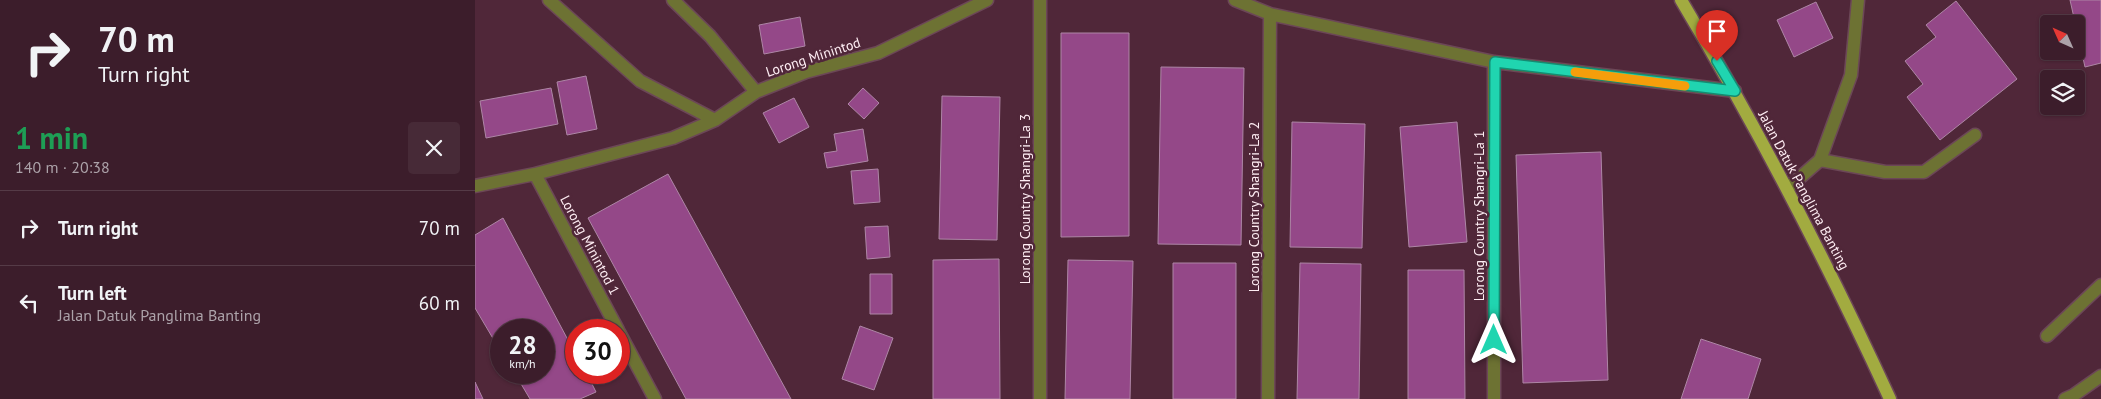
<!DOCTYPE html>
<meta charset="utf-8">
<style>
body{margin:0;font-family:"PT Sans",sans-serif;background:#472a37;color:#f1f3f6;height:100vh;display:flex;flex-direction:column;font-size:19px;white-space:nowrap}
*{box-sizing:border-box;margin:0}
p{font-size:16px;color:#aca2a9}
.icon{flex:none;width:28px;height:28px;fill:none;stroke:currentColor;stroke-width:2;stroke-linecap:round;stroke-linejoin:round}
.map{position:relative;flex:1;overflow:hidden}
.drawer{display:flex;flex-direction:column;background:#3c1d2b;width:475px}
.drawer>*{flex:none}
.top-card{background:#3c1d2b;color:#f1f3f6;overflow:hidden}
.needle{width:32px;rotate:315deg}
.controls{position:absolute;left:1565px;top:15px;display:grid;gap:10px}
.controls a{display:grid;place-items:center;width:45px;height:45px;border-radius:5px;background:#3c1d2b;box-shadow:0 1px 4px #0004,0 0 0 1px #553b47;font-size:25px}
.speed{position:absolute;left:15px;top:319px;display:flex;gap:10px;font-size:25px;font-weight:700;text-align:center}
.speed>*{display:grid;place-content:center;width:65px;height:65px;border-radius:50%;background:#3c1d2b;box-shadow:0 1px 4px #0004,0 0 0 1px #553b47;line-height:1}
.speed small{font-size:12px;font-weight:400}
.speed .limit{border:8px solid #d22;background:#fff;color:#111}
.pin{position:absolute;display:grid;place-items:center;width:42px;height:42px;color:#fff;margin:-51px -21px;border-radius:50% 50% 50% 0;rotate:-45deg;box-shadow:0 0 5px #0007}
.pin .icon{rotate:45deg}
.me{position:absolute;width:55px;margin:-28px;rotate:0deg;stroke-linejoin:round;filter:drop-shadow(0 0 4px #0008)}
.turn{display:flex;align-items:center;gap:18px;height:105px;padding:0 15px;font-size:22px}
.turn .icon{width:65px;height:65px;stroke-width:2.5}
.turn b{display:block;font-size:35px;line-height:42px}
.round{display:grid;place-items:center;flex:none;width:52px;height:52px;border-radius:5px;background:#472a37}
.overview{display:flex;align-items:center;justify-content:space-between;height:85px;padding:0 15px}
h1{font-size:30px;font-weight:800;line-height:38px;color:#1e9e55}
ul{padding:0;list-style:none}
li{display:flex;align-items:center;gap:15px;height:75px;padding:0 15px;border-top:1px solid #553b47}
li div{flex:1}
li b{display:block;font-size:19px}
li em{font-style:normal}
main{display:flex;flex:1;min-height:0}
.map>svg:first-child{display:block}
.building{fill:#944888;stroke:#ae86a6}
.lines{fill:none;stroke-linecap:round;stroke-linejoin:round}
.minor-casing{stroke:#6c4757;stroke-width:15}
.major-casing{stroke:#6c4757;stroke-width:15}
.minor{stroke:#6d7233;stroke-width:12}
.major{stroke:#a2ab40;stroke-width:12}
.route-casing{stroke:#158a72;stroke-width:12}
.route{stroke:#20d5b0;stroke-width:9}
.slow{stroke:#f59e0b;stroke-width:9}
.labels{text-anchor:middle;stroke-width:5;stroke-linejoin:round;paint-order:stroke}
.street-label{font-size:14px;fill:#feedf3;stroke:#502739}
</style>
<main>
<section class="drawer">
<div class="top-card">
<div class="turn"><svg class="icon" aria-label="right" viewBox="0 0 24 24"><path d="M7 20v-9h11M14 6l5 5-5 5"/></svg><div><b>70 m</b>Turn right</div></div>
</div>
<div class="overview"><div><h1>1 min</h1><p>140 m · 20:38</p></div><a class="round"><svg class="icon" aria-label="close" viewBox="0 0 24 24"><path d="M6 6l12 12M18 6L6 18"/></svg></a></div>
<ul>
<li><svg class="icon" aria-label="right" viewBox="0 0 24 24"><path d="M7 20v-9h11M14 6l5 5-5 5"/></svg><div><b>Turn right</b></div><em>70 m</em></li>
<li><svg class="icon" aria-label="left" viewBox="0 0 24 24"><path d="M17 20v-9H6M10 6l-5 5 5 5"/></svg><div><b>Turn left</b><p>Jalan Datuk Panglima Banting</p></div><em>60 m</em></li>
</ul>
</section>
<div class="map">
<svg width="1626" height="399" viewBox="0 0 1626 399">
<rect width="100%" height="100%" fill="#502739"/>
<path class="building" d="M1595 0H1626V63L1610 67Z
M1481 1 1542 79 1465 140 1432 97 1448 84 1430 61 1461 37 1451 25Z
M1341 2 1358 38 1319 57 1302 20Z
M325 17 330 46 289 54 284 25Z
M586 33H654V236L586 237Z
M686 67 769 68 766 245 683 244Z
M111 76 122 129 92 135 82 82Z
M76 88 83 124 11 138 5 101Z
M388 88 404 103 389 119 373 104Z
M467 96 525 97 522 240 464 239Z
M319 98 334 127 304 143 288 113Z
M817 122 890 124 887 248 815 247Z
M982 122 992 242 934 247 925 127Z
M388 129 393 161 352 168 349 153 362 151 359 134Z
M1126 152 1133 380 1048 383 1041 155Z
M403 169 405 202 379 204 376 171Z
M193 174 316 399H211L113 218Z
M28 218 101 355V372H111L121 392 105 399H55L39 372H69V330H26V352L0 308V235Z
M413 226 415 257 392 259 390 227Z
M524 259 525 399H458V260Z
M593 260 658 261 655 399H590Z
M698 263H761V399H698Z
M825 263 886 264 884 399H822Z
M933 270H989L990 399H933Z
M395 274H417V314H395Z
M385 326 418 338 399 390 367 379Z
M1226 339 1286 359 1273 399H1206Z
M0 382 8 399H0Z"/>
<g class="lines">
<g class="minor-casing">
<path id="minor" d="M74 0 165 81 240 120
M198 0 235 36 281 92
M760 0 795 14 1019 62 1260 91
M1345 160 1410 172H1449L1500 135
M60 174 143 330
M0 186 60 174 198 138 240 120 281 92 331 72 403 53 512 0
M1313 188 1345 160 1376 75 1383 0
M144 332 180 399
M1572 336 1626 285
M565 399V0
M793 399 795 14
M1019 399V62
M1590 399 1599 395 1626 376"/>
</g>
<g class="major-casing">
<path id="major" d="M1206 0C1283 129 1352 262 1415 399"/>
</g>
<use href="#minor" class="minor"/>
<use href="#major" class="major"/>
</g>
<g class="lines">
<g class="route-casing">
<path id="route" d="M1019 340 1020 62 1260 91 1242 61"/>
</g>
<use href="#route" class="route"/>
<path class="slow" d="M1100 72 1210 86"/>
</g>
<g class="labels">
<g class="street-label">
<text transform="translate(338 57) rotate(-18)" y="5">Lorong Minintod</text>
<text transform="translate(1329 190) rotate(62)" y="5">Jalan Datuk Panglima Banting</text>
<text transform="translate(550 199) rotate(-90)" y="5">Lorong Country Shangri-La 3</text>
<text transform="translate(779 207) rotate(-90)" y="5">Lorong Country Shangri-La 2</text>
<text transform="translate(1004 216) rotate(-90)" y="5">Lorong Country Shangri-La 1</text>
<text transform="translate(115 245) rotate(62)" y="5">Lorong Minintod 1</text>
</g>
</g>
</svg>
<div class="controls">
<a><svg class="needle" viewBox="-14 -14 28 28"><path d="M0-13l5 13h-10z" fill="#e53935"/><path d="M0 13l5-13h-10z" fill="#aca2a9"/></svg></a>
<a><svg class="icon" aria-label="layers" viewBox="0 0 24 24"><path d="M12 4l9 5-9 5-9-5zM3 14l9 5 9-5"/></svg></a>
</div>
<div class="speed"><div>28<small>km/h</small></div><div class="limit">30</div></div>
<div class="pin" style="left:1242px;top:61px;background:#d93025"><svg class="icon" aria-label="arrive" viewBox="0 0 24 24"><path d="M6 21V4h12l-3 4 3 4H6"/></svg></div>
<svg class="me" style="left:1019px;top:340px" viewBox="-20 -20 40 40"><path d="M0-17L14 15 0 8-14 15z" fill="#20d5b0" stroke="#fff" stroke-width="4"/></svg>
</div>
</main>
